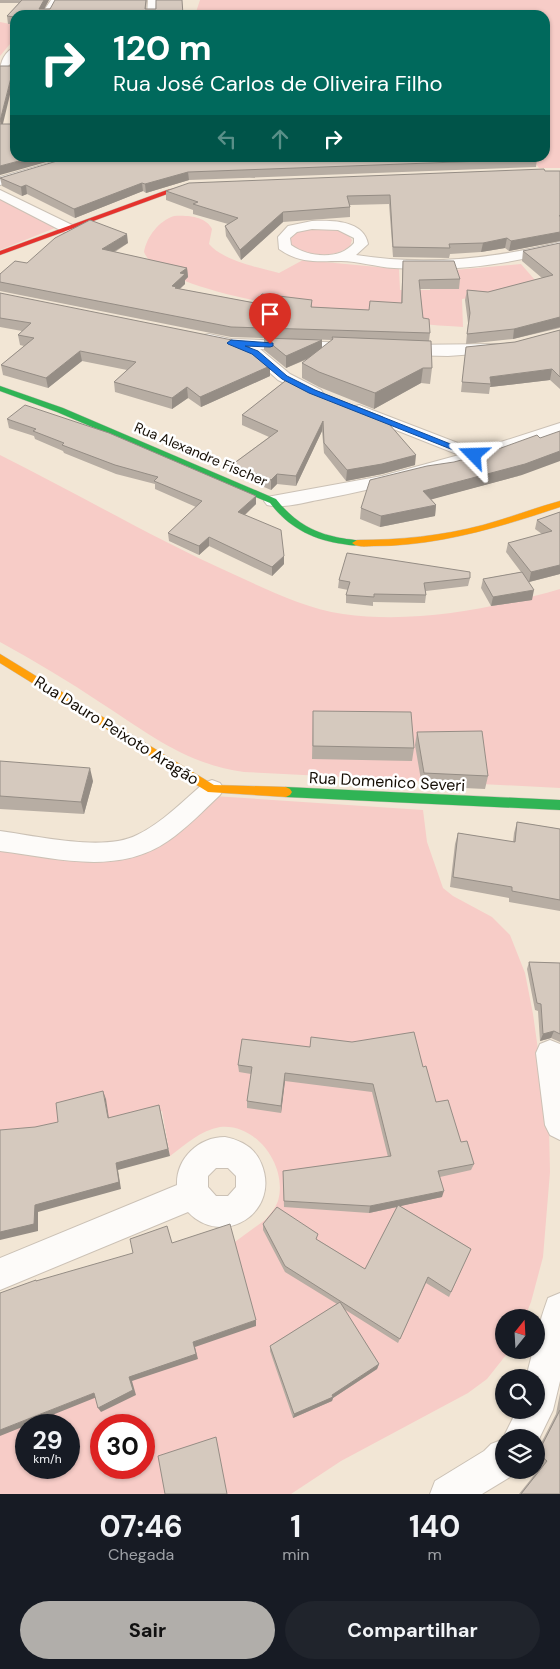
<!DOCTYPE html>
<html lang="pt">
<meta charset="utf-8">
<style>
body{margin:0;font-family:"DM Sans",sans-serif;background:#20242c;color:#f1f3f6;height:100vh;display:flex;flex-direction:column;font-size:19px;white-space:nowrap}
*{box-sizing:border-box;margin:0}
p{font-size:16px;color:#9ea1a6}
.icon{flex:none;width:28px;height:28px;fill:none;stroke:currentColor;stroke-width:2;stroke-linecap:round;stroke-linejoin:round}
.map{position:relative;height:1494px;overflow:hidden}
.details{display:flex;flex-direction:column;background:#171b24;flex:1}
.details>*{flex:none}
.hud{position:absolute;left:10px;top:10px;width:540px;height:152px;border-radius:15px;box-shadow:0 1px 4px #0004;background:#00695c;color:#fff;overflow:hidden}
.needle{width:32px;rotate:18deg}
.fabs{position:absolute;left:495px;top:1309px;display:grid;gap:10px}
.fabs a{display:grid;place-items:center;width:50px;height:50px;border-radius:50%;background:#171b24;box-shadow:0 1px 4px #0004;font-size:25px}
.speed{position:absolute;left:15px;top:1414px;display:flex;gap:10px;font-size:25px;font-weight:700;text-align:center}
.speed>*{display:grid;place-content:center;width:65px;height:65px;border-radius:50%;background:#171b24;box-shadow:0 1px 4px #0004;line-height:1}
.speed small{font-size:12px;font-weight:400}
.speed .limit{border:8px solid #d22;background:#fff;color:#111}
.pin{position:absolute;display:grid;place-items:center;width:42px;height:42px;color:#fff;margin:-51px -21px;border-radius:50% 50% 50% 0;rotate:-45deg;box-shadow:0 0 5px #0007}
.pin .icon{rotate:45deg}
.me{position:absolute;width:55px;margin:-28px;rotate:292deg;stroke-linejoin:round;filter:drop-shadow(0 0 4px #0008)}
.turn{display:flex;align-items:center;gap:18px;height:105px;padding:0 20px;font-size:22px}
.turn .icon{width:65px;height:65px;stroke-width:2.5}
.turn b{display:block;font-size:35px;line-height:42px}
.lanes{display:flex;align-items:center;height:48px;padding:0 20px;background:#0003;justify-content:center;gap:25px;direction:ltr}
.lanes .off{opacity:.35}
.eta{display:flex;justify-content:space-evenly;align-items:center;height:85px;text-align:center}
.eta b{font-size:30px;font-weight:700;line-height:35px}
.cta{display:flex;gap:10px;margin-top:auto;padding:10px 20px}
.cta a{flex:1;height:58px;border-radius:30px;background:#b1aeaa;color:#111;font-size:20px;font-weight:700;line-height:58px;text-align:center}
.cta a+a{background:#20242c;color:#f1f3f6}
.map>svg:first-child{display:block}
.green{fill:#f7ccc7;fill-rule:evenodd}
.lines{fill:none;stroke-linecap:round;stroke-linejoin:round}
.street-casing{stroke:#cbc1b5;stroke-width:2}
.fast-casing{stroke:#cbc1b5;stroke-width:1}
.slow-casing{stroke:#cbc1b5;stroke-width:1}
.jam-casing{stroke:#cbc1b5;stroke-width:1}
.street{fill:#fdfbf9;fill-rule:evenodd}
.fast{fill:#30b455;fill-rule:evenodd}
.slow{fill:#ff9f0a;fill-rule:evenodd}
.jam{fill:#e5322d;fill-rule:evenodd}
.wall{fill:#b7ada3;fill-rule:evenodd}
.shaded-wall{fill:#958d85}
.building{fill:#d5c9be;stroke:#958d85}
.route{fill:#1a73e8;stroke:#114b97}
.labels{text-anchor:middle;stroke-width:5;stroke-linejoin:round;paint-order:stroke}
.far-street-label{font-size:14px;fill:#140d04;stroke:#fff}
.street-label{font-size:16px;fill:#140d04;stroke:#fff}
</style>
<div class="map">
<svg width="560" height="1494" viewBox="0 0 560 1494">
<rect width="100%" height="100%" fill="#f2e6d5"/>
<path class="green" d="M200 0H560V168H539L532 158H545V15H195Z
M0 22 15 25V38L0 56Z
M0 198 55 227V228L0 250Z
M174 216C186 215 206 216 212 229L209 244C222 260 259 268 279 273L303 260 399 269 400 290H430V282L455 270 521 264 541 287 462 299 463 327C410 325 164 302 144 252 147 236 159 221 174 216Z
M330 228C339 230 347 232 352 240L350 246C333 259 307 257 291 245L290 237 294 233 306 229Z
M0 455C78 494 153 538 233 574 268 590 304 608 343 614 415 624 491 609 560 589V788L244 772C186 764 149 734 101 703 68 681 35 661 0 642Z
M213 796 423 810 427 842 443 888 453 896 492 917 510 935 525 973 533 1014 549 1128 550 1172 543 1257 531 1302 525 1317 504 1318V1350H510L487 1379 468 1393 341 1461 291 1494H0V1413L265 1220C270 1214 275 1209 278 1201 288 1167 257 1123 220 1127 201 1130 185 1145 170 1156L162 1111 0 1146V845L92 858ZM26 1425H69V1468H26ZM101 1425H144V1468H101Z"/>
<g class="lines">
<g class="street-casing">
<path id="street" d="M51 0H59L49 15H41Z
M148 0H156L155 15H147Z
M15 47C15 57 10 68 0 72 0 62 5 51 15 47Z
M66 158H83L81 160 0 185V177Z
M0 190 72 225 73 228 67 232 62 231 0 199Z
M312 221C331 220 364 220 368 244L356 255C425 266 493 259 560 242V250C506 265 450 272 394 268 376 267 358 261 341 261 317 261 300 264 279 249L278 237 288 226ZM312 229 338 230 354 238V243C339 261 308 257 291 245L290 238 297 232Z
M209 334 231 339 354 343 359 345 362 348 359 351 354 353 260 349 290 374 321 390 323 393 321 396 315 398 278 380 250 355 233 348 204 341 202 338 204 335Z
M497 344 502 346 505 349 502 352 448 356 401 355 396 353 393 350 396 347 401 345Z
M359 405 476 450 560 423V433C482 460 404 484 323 499 306 502 283 509 267 505L264 501 267 497 382 476 459 455 353 413 351 410 353 407Z
M212 780 220 783 224 789 220 795C203 811 187 828 168 841 118 876 56 858 0 851V831C37 836 104 852 137 835 162 823 183 801 204 783Z
M550 1040 560 1044V1140L550 1135 545 1125 536 1053 540 1044Z
M225 1137C241 1140 255 1148 261 1163 282 1212 223 1249 188 1212L0 1290V1258L177 1185C176 1159 198 1137 225 1137ZM216 1168H228L236 1176V1187L228 1196H216L208 1187V1176Z
M560 1293V1381L553 1410 536 1445V1438H504V1439L503 1438 517 1410H536V1378H526L533 1350H536C536 1332 542 1315 548 1298Z
M504 1439V1470H516L510 1477 482 1494H430L435 1481 484 1451 491 1444Z"/>
</g>
<g class="fast-casing">
<path id="fast" d="M0 386 63 408 276 499C291 518 309 531 332 536 342 539 351 539 360 541L362 543C357 547 350 545 343 544 313 540 288 527 270 503L57 412 0 391Z
M286 787 560 800V810L286 797 282 795 280 792 282 789Z"/>
</g>
<g class="slow-casing">
<path id="slow" d="M560 501V507C500 527 438 546 374 546 367 546 358 548 352 543L357 540C400 540 441 536 483 525 509 518 534 508 560 501Z
M0 654 214 785 286 787 290 789 292 792 290 795 286 797 208 792 0 663Z"/>
</g>
<g class="jam-casing">
<path id="jam" d="M201 183 203 184V186L170 193 0 255V251L167 190Z"/>
</g>
<use href="#street" class="street"/>
<use href="#fast" class="fast"/>
<use href="#slow" class="slow"/>
<use href="#jam" class="jam"/>
</g>
<path class="wall" d="M0 0H49L44 9 147 0 146 9 15 15V24H8L7 16 19 3H0Z
M537 159 536 167 189 180 146 193 143 191 75 218 27 194 22 196 2 186 0 178Z
M545 171H560V241L509 251 505 248 481 252 450 254 449 258 393 257 389 204 350 205V217L283 222 241 260 226 236 225 226 228 224 193 214V210L166 200V191Z
M128 243 115 252 187 268 188 277 185 280V284L180 289 255 303 312 300V307L369 310 401 303 403 261 460 279 459 289H420L423 318 430 333 429 341 432 368 430 384 421 383 374 409 319 387 302 378V363L308 359 286 368 264 350V338L231 337 0 291V274L27 263ZM304 339 332 340 322 348V340Z
M560 243V328L513 339 466 344 468 323 465 300 467 290 488 292 542 278 522 261 523 251Z
M0 293 270 366V376L201 407 188 398 172 409 115 392 114 382 127 370 82 361 48 388 3 375 1 365 24 346 20 345 18 335 22 331 0 327Z
M560 330V389L550 380 490 387 489 394 461 392 466 347 515 342Z
M289 378 415 465 382 474 346 481 324 453 322 431 296 486 277 484 271 490 234 474 233 464 269 437 242 425V415Z
M7 419 256 504 245 515 284 564 272 576 209 546 199 555 169 541 168 533 196 507 155 489V484L116 474 64 453 63 451 35 439 34 436 9 428Z
M522 475 431 499 436 505 435 516 380 527 360 519 361 508Z
M560 512V574L529 582 532 600 491 606 481 588 483 579 521 572 506 552 508 543 542 534 535 529 537 520Z
M470 578 468 586 426 591V595L425 603 373 602V606L346 603V595L348 590 338 588 339 580Z
M313 711 414 748 412 761 312 759Z
M417 732 488 776 485 789 422 786 415 745Z
M0 761 93 781 84 814 0 809Z
M517 822 560 829V911L509 902V898L450 887 455 844 458 833 513 842 514 833Z
M529 962 560 963V1042L551 1038 540 1041 538 1011 535 1010 527 969Z
M238 1065 423 1067 436 1102 474 1164 471 1170 440 1177 442 1197 400 1206 471 1249 449 1297 426 1283 398 1343 344 1309 379 1364 377 1369 333 1398 332 1401 293 1418 270 1351V1346L337 1304 285 1272 263 1230V1224L318 1240 365 1269 397 1207 369 1213 284 1207 283 1171 388 1157 372 1092 285 1081 281 1113 247 1108V1101L251 1074 239 1072Z
M560 1393V1494H519L543 1464 536 1458V1453L556 1414Z"/>
<path class="shaded-wall" d="M44 0H49L41 15 39 9Z
M14 66 15 74 1 132 0 121Z
M30 158H61L0 175V166Z
M188 172 189 180 146 193 145 184Z
M142 183 143 191 75 218 74 209Z
M26 185 27 194 22 196 21 187Z
M283 212V222L241 260 240 250Z
M560 232V241L509 251 511 241Z
M127 234 128 243 103 258 102 249Z
M507 238 505 248 481 252 483 243Z
M187 268 188 277 185 280V284L177 291 172 286 180 273Z
M560 317V327L513 339 514 329Z
M322 340V352L286 368V356Z
M80 351 82 361 48 388 46 378Z
M270 366V376L201 407 200 397Z
M423 368 421 383 374 409 375 393Z
M552 369 550 380 490 387 491 384 490 377Z
M187 387 188 398 172 409V398Z
M323 421 322 431 296 486V476Z
M560 451V461L522 475 422 502 423 491Z
M416 455 415 465 382 474 346 481 347 470Z
M277 474V484L271 490V480Z
M256 496V504L238 521V512Z
M436 505 435 516 380 527 381 516Z
M209 537V546L199 555V546Z
M284 556V564L272 576V567Z
M560 565V574L529 582 531 572Z
M534 590 532 600 491 606 493 597Z
M90 768 93 781 84 814 81 802Z
M554 1031 551 1038 540 1041 543 1034Z
M285 1073V1081L281 1113V1106Z
M103 1091 106 1099 110 1125 108 1118Z
M159 1105 170 1156 118 1170 121 1189 38 1212V1231L0 1240V1232L35 1205 116 1163Z
M444 1191 442 1197 369 1213 370 1206Z
M256 1320V1326L195 1347 198 1359 132 1381 136 1395 101 1412 98 1408 129 1377 193 1342Z
M379 1364 377 1369 333 1398 332 1401 293 1418 294 1414 332 1395Z
M94 1393 97 1397 0 1436V1430Z"/>
<path class="building" d="M22 0H44L39 9H50L55 0H146L145 9H156V0H182L183 15H15V17L7 16Z
M0 66H14L0 121Z
M0 124H15V158H30L0 166Z
M67 158H537V159L188 172 145 184 142 183 74 209 26 185 21 187 0 178Z
M544 169 545 171H560V215L559 216H560V232L511 241 507 238 483 243 449 244 450 248 393 247 390 195 347 196 350 207 283 212 240 250 225 226 238 218 193 204 198 202 166 191 189 183Z
M90 220 127 234 102 249 187 268 180 273 185 274 172 286 177 287 175 288 255 303 262 294 312 300 311 307 369 310 370 301 402 303 403 261H454L460 279 419 280 423 318 429 319 430 333 231 327 0 282V274L15 261 27 263 55 238Z
M560 243V317L514 329 467 334 470 313 467 290 488 292 553 275 523 251Z
M0 293 232 340 249 347 270 366 200 397 187 387 172 398 114 382 136 362 80 351 46 378 1 365 34 338 18 335 31 323 0 318Z
M560 330V377L552 369 490 377 491 384 462 382 466 347 515 342Z
M332 337 431 341 432 368H423L375 393 319 372 302 363 333 339Z
M264 338 322 340 286 356Z
M289 378 306 387 383 417 416 455 382 464 347 470 324 443 323 421 296 476 277 474 271 480 233 464 278 431 242 415Z
M25 405 109 433 256 496 238 512 281 530 284 556 272 567 209 537 199 546 168 533 202 501 154 481 158 477 115 465 62 445 64 443 33 431 36 429 7 419Z
M560 431V451L525 464 423 491 436 505 381 516 361 508 370 480 427 466 454 462 490 452 537 435 540 438Z
M560 512V565L531 572 508 543 552 531 537 520Z
M347 553 470 572V578L424 583 426 595 374 594V597L346 595 350 582 339 580Z
M522 572 534 590 493 597 483 579Z
M313 711 411 712 414 748 313 746Z
M482 731 488 776 424 773 417 732Z
M0 761 90 768 81 802 0 796Z
M517 822 560 829V900L512 891V887L453 877 458 833 515 842Z
M529 962 560 963V1034L554 1031 543 1034 541 1004 537 1003Z
M414 1032 423 1067 426 1066 436 1102 448 1100 461 1142 467 1141 474 1164 438 1171 444 1191 370 1206 284 1201 283 1171 391 1156 373 1084 285 1073 281 1106 247 1101 252 1067 238 1065 242 1039 310 1047 311 1037 352 1042Z
M103 1091 108 1118 159 1105 168 1149 116 1163 119 1182 35 1205 34 1224 0 1232V1130L35 1127 58 1122 56 1103Z
M398 1205 471 1249 451 1292 428 1277 400 1339 285 1266 263 1224 277 1207 318 1234 316 1239 365 1269Z
M230 1224 256 1320 193 1342 196 1354 129 1377 133 1390 98 1408 94 1393 0 1430V1293L36 1280V1281L133 1253 130 1239 167 1226 172 1243Z
M340 1302 379 1364 332 1395 333 1397 294 1414 270 1346Z
M560 1410V1494H521L547 1461 538 1453Z
M216 1437 227 1494H165L158 1456Z"/>
<path class="route" d="M231 340 273 343V346L270 347 245 346 258 351 287 376 315 390 478 455 471 457 309 393 282 379 252 354 228 344 227 343Z"/>
<g class="labels">
<g class="far-street-label">
<text transform="translate(201 454) rotate(23)" y="5">Rua Alexandre Fischer</text>
</g>
<g class="street-label">
<text transform="translate(117 730) rotate(32)" y="6">Rua Dauro Peixoto Aragão</text>
<text transform="translate(387 781) rotate(3)" y="6">Rua Domenico Severi</text>
</g>
</g>
</svg>
<div class="fabs">
<a><svg class="needle" viewBox="-14 -14 28 28"><path d="M0-13l5 13h-10z" fill="#e53935"/><path d="M0 13l5-13h-10z" fill="#9ea1a6"/></svg></a>
<a><svg class="icon" aria-label="search" viewBox="0 0 24 24"><circle cx="10" cy="10" r="6"/><path d="M15 15l6 6"/></svg></a>
<a><svg class="icon" aria-label="layers" viewBox="0 0 24 24"><path d="M12 4l9 5-9 5-9-5zM3 14l9 5 9-5"/></svg></a>
</div>
<div class="speed"><div>29<small>km/h</small></div><div class="limit">30</div></div>
<div class="pin" style="left:270px;top:344px;background:#d93025"><svg class="icon" aria-label="arrive" viewBox="0 0 24 24"><path d="M6 21V4h12l-3 4 3 4H6"/></svg></div>
<svg class="me" style="left:474px;top:455px" viewBox="-20 -20 40 40"><path d="M0-17L14 15 0 8-14 15z" fill="#1a73e8" stroke="#fff" stroke-width="4"/></svg>
<div class="hud">
<div class="turn"><svg class="icon" aria-label="right" viewBox="0 0 24 24"><path d="M7 20v-9h11M14 6l5 5-5 5"/></svg><div><b>120 m</b>Rua José Carlos de Oliveira Filho</div></div>
<div class="lanes"><svg class="icon off" aria-label="left" viewBox="0 0 24 24"><path d="M17 20v-9H6M10 6l-5 5 5 5"/></svg><svg class="icon off" aria-label="ahead" viewBox="0 0 24 24"><path d="M12 20V5M6 11l6-6 6 6"/></svg><svg class="icon" aria-label="right" viewBox="0 0 24 24"><path d="M7 20v-9h11M14 6l5 5-5 5"/></svg></div>
</div>
</div>
<section class="details">
<div class="eta">
<div><b>07:46</b><p>Chegada</p></div>
<div><b>1</b><p>min</p></div>
<div><b>140</b><p>m</p></div>
</div>
<div class="cta"><a>Sair</a><a>Compartilhar</a></div>
</section>
